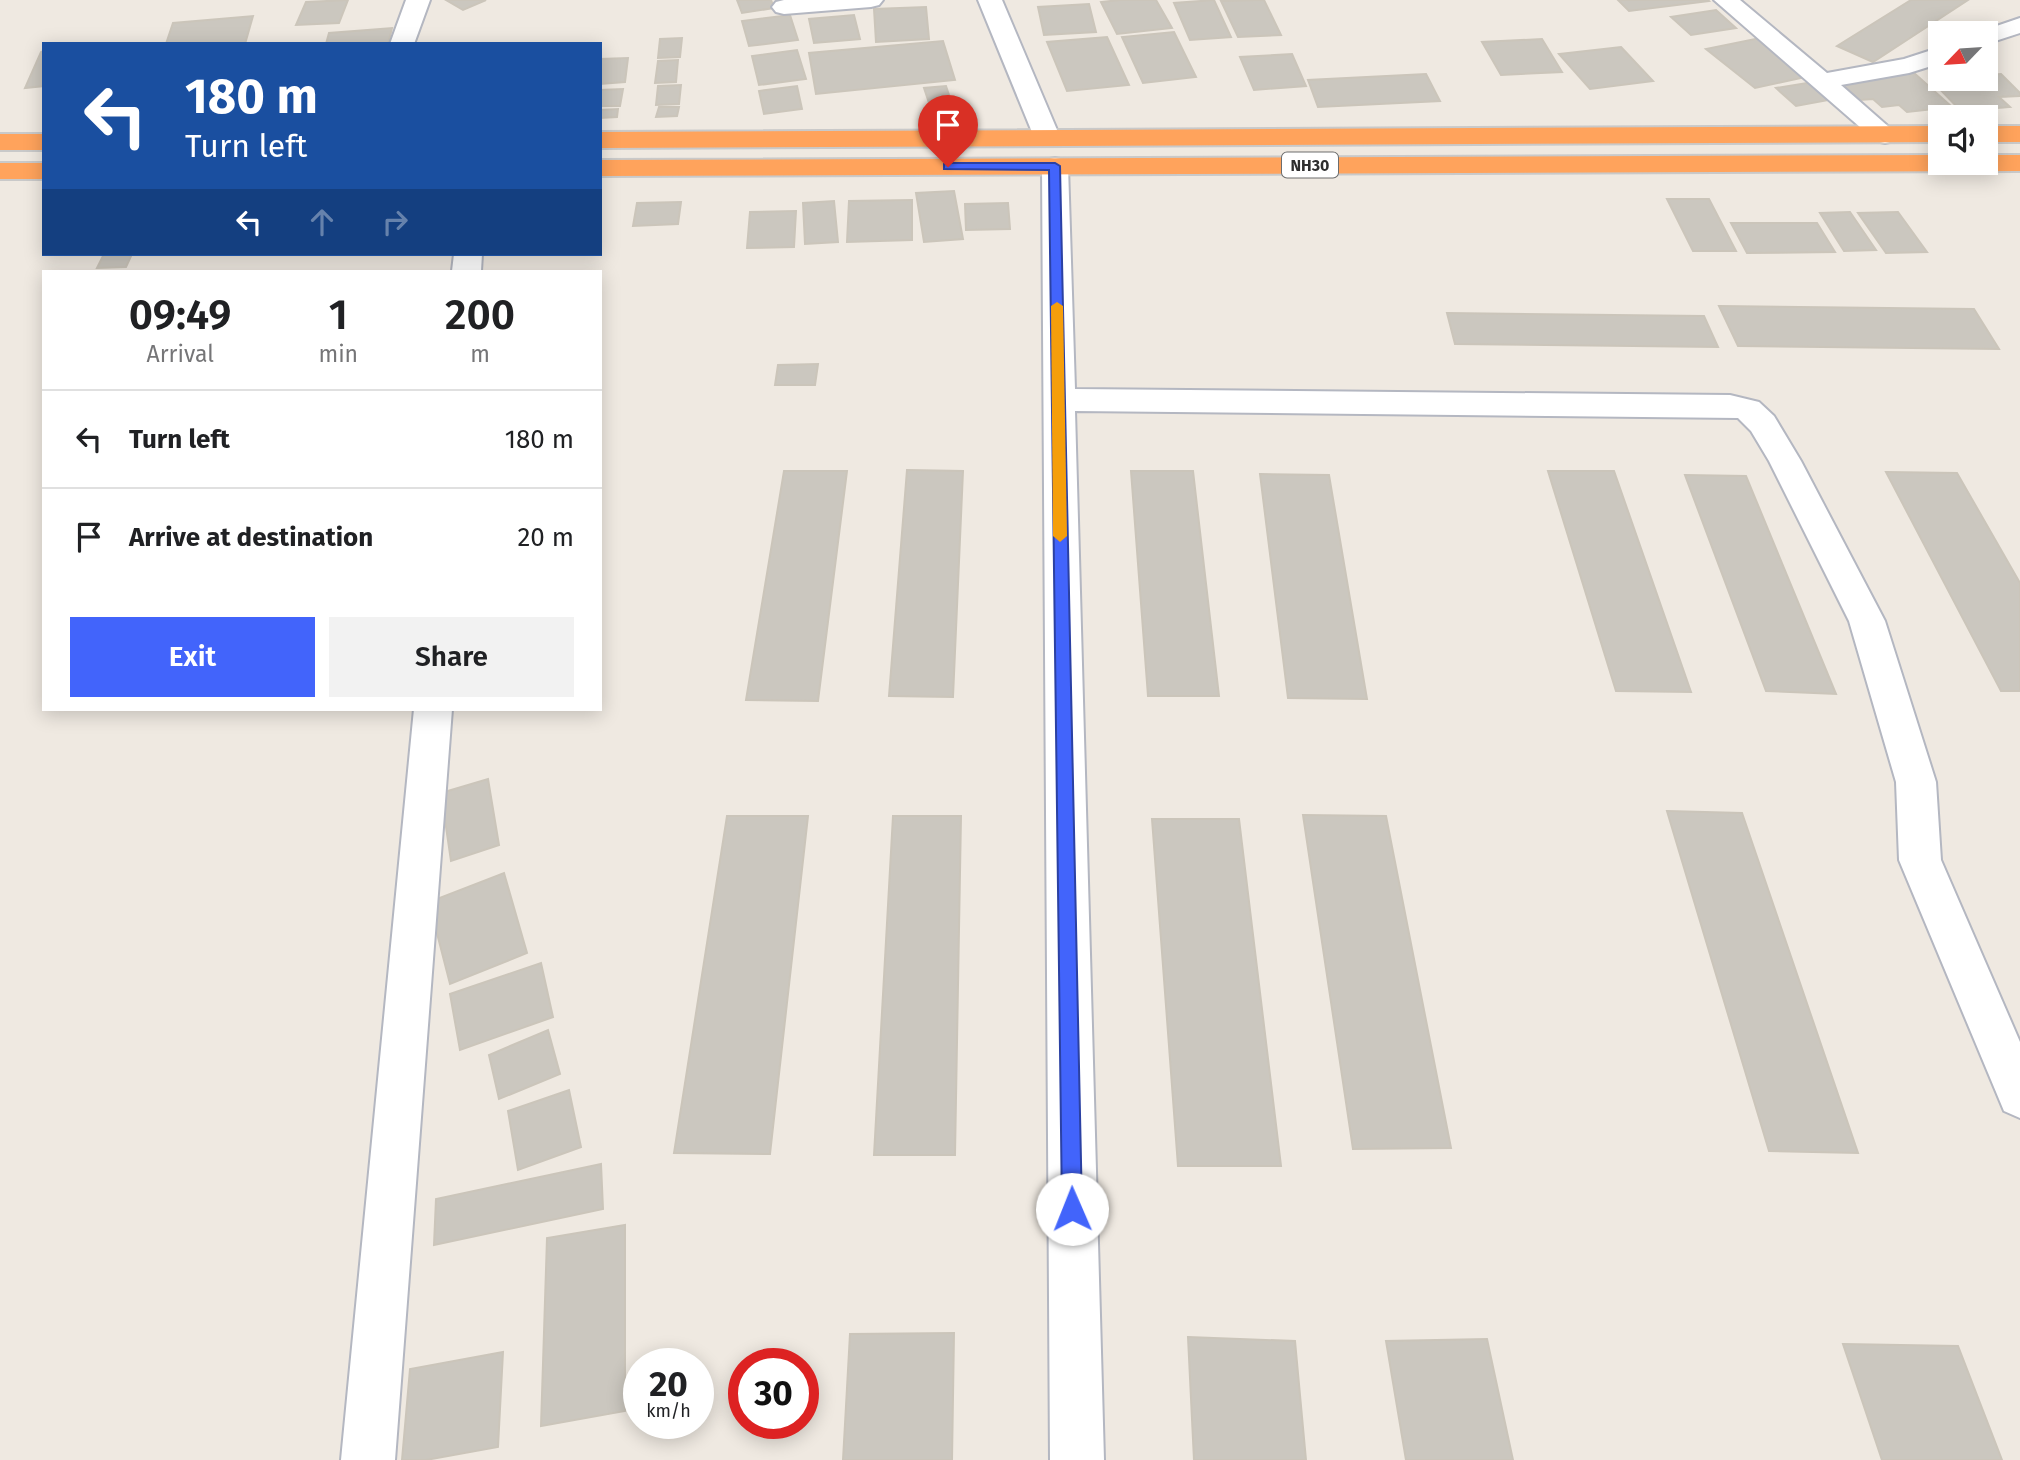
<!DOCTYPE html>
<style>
body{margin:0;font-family:"Fira Sans",sans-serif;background:#f2f2f2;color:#202124;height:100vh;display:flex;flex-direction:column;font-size:26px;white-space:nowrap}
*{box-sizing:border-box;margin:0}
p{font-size:23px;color:#757577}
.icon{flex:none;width:38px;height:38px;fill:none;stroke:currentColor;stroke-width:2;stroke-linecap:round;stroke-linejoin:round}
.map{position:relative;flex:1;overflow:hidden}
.sheet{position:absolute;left:42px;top:270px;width:560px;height:441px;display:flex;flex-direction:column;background:#fff;border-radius:0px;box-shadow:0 4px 18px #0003}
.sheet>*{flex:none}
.top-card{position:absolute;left:42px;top:42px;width:560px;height:214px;border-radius:0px;box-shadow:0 4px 18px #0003;background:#1a4fa0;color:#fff;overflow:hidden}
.needle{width:46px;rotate:245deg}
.controls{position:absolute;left:1928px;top:21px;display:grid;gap:14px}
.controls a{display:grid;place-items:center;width:70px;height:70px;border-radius:0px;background:#fff;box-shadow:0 4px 18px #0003;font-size:35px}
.speed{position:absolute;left:623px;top:1348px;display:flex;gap:14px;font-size:35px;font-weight:700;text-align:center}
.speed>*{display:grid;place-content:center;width:91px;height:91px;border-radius:50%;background:#fff;box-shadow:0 4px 18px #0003;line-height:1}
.speed small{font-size:18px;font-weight:400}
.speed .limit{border:10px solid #d22;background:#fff;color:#111}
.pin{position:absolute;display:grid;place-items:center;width:60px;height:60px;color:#fff;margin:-72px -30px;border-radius:50% 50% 50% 0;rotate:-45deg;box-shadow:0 0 7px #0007}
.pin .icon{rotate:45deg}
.me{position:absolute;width:77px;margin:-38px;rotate:359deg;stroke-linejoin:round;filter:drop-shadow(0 0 5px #0008)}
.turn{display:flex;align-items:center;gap:24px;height:147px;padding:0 28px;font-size:32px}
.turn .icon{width:91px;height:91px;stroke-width:2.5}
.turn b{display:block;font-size:49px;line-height:60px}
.lanes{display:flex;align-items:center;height:66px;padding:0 28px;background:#0003;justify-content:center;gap:35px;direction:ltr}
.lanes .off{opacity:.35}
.eta{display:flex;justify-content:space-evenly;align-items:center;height:119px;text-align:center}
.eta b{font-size:42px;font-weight:600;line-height:49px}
.action{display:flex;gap:14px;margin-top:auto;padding:14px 28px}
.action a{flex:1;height:80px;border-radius:0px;background:#4264fb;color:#fff;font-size:28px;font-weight:600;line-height:80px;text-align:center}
.action a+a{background:#f2f2f2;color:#202124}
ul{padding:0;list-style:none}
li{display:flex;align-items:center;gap:21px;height:98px;padding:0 28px;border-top:2px solid #e0e0e0}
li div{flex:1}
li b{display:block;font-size:26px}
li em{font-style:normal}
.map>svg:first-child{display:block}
.building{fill:#cbc7bf;stroke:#cbc5ba;stroke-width:2}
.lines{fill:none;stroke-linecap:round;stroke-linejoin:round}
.minor-casing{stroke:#b4b7c1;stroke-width:4}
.highway-casing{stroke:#c9c9c9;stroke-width:4}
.minor{fill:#fff;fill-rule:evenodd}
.highway{fill:#ffa35c;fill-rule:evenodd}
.route{fill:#4264fb;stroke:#2b41a3;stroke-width:2}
.slow{fill:#f59e0b}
.labels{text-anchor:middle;stroke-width:5;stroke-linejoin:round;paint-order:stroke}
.shield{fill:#fff;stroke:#6d6d6d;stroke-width:2}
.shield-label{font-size:16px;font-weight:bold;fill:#2e2e2e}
</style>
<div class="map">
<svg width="2020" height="1460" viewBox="0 0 2020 1460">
<rect width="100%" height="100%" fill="#efe9e1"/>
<path class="building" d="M348 0 339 23 296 25 306 2Z
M446 0H486L463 10Z
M737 0H771L774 8 742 13Z
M1120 0H1156L1172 28 1117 34 1101 2Z
M1214 0 1231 37 1190 40 1174 3Z
M1264 0 1281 35 1238 37 1221 1Z
M1618 0H1708L1709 1 1629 11Z
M1911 0H1968L1873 62 1837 46Z
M1089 4 1096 32 1044 35 1038 7Z
M926 7 929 39 876 42 874 9Z
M1716 10 1736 28 1691 35 1671 17Z
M790 15 798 40 749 46 742 21Z
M854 15 860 39 814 43 809 19Z
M253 16 245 44H166L173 23Z
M392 28 388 44H326L329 33Z
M1174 32 1196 77 1143 83 1122 37Z
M1107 37 1129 85 1067 91 1047 42Z
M682 38 680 57 658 58 660 39Z
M1760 38 1810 76 1755 88 1706 49Z
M1542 39 1562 72 1501 75 1482 42Z
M943 41 955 80 816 94 809 53Z
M1621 47 1653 81 1590 89 1559 54Z
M797 50 806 79 759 85 752 56Z
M44 51V86L25 88 41 52Z
M1292 54 1306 86 1254 90 1240 57Z
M628 58 625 82 600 84V59Z
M678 60 676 82 655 83 658 61Z
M1913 72 1952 107 1907 112 1899 105 1882 107 1873 99 1859 100 1838 81Z
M1426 74 1440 101 1318 107 1308 80Z
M2001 74 2020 93V96L1999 97 2010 107 1961 111 1930 79H1986V75Z
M1813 82 1834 99 1796 106 1776 88Z
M681 85 679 104 656 105 658 86Z
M797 86 802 109 764 114 759 91Z
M946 86 953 107 931 109 924 88Z
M623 89 620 106H600V90Z
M659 107H679L677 116 656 117Z
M618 109 617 117 600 118V110Z
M954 191 963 239 924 242 916 193Z
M1667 199H1709L1736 251H1693Z
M912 200V240L847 242 849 201Z
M834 201 838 242 805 244 803 203Z
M681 202 678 224 633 226 637 203Z
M1008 203 1010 229 966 230 965 204Z
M796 211 794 247 747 248 750 212Z
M1850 212 1876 250 1844 251 1820 213Z
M1898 212 1927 252 1886 253 1858 213Z
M1731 223H1817L1835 252 1747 253Z
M104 254H132L126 267 97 268Z
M1719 306 1974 309 1999 349 1738 346Z
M1447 313 1704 316 1718 347 1455 344Z
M818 364 815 385H775L778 365Z
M907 470 963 471 953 697 889 696Z
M784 471H847L818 701 746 700Z
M1131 471H1193L1219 696H1148Z
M1548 471H1614L1691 692 1616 691Z
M1886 472 1957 473 2020 583V691H2001Z
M1260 474 1329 475 1367 699 1288 698Z
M1685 475 1746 476 1836 694 1766 691Z
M488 779 499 845 451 861 441 793Z
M1667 811 1742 813 1858 1153 1769 1151Z
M1303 815 1386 816 1451 1148 1353 1149Z
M727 816H808L770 1154 674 1153Z
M893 816H961L955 1155H874Z
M1152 819H1239L1281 1166H1178Z
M504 873 527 953 450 984 429 902Z
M541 963 553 1017 460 1050 450 994Z
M548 1030 560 1074 499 1099 489 1055Z
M569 1090 581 1147 518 1170 508 1111Z
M601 1164 603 1209 434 1245 436 1199Z
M625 1225V1411L541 1426 547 1238Z
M954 1333 952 1460H843L850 1334Z
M1188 1337 1295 1341 1306 1460H1194Z
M1487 1339 1513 1460H1406L1386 1341Z
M1843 1344 1958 1346 2002 1460H1882Z
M503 1352 498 1447 426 1460H402L410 1369Z"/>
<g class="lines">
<g class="minor-casing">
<path id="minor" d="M406 0H430L414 44H390Z
M784 0H883L879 5 871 7 784 14 776 12 772 7 776 2Z
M978 0H1002L1060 137 1056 143 1047 145 1038 143 1034 137Z
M1714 0H1740L1827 73 1904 59 1941 47V63L1909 73 1841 85 1898 135 1894 141 1885 143 1876 141Z
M2020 18V33L1986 44V33H1976Z
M1055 158 1065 160 1068 166 1075 389 1730 395 1759 402 1774 416 1801 461 1885 621 1936 782 1941 860 2020 1042V1118L2004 1111 1899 860 1896 782 1849 621 1769 461 1751 431 1738 418 1075 411 1104 1460H1050L1042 166 1045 160Z
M454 254H482L481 271H452Z
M414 709H452L395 1460H341Z"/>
</g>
<g class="highway-casing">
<path id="highway" d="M1941 126V142L600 148V132Z
M1986 126H2020V142H1986Z
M0 134H44V150H0Z
M1941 155V163H1986V155H2020V171L600 176V160Z
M0 163H44V179H0Z"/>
</g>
<use href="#minor" class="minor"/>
<use href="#highway" class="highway"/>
</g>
<path class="route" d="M948 163H1055L1060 166 1082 1209 1079 1216 1072 1219 1065 1216 1062 1209 1049 170 944 169V164Z"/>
<path class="slow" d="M1057 302 1063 306 1067 536 1060 542 1053 536 1051 306Z"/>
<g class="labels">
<rect class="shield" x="1282" y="152.5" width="56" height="25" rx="5"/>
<g class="shield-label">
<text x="1310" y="171">NH30</text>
</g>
</g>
</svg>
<div class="controls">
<a><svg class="needle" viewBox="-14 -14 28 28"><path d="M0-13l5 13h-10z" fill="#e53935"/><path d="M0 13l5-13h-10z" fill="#757577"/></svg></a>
<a><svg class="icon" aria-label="sound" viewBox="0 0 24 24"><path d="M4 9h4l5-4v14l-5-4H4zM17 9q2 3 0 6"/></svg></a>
</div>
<div class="speed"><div>20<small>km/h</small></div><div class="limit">30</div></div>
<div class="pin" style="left:948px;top:167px;background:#d93025"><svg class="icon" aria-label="arrive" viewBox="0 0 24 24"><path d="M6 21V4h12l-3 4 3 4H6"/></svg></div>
<svg class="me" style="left:1072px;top:1209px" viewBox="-20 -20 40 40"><circle r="19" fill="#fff"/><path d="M0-13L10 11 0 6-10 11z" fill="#4264fb"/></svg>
<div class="top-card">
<div class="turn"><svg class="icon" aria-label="left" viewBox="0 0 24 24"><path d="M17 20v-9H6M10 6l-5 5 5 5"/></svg><div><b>180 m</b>Turn left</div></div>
<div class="lanes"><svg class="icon" aria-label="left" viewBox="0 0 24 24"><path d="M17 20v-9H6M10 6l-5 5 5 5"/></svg><svg class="icon off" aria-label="ahead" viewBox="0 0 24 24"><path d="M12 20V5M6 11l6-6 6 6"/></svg><svg class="icon off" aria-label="right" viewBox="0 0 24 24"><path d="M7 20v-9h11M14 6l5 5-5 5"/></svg></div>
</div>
<section class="sheet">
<div class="eta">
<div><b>09:49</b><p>Arrival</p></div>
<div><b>1</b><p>min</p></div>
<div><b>200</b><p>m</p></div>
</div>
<ul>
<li><svg class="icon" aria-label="left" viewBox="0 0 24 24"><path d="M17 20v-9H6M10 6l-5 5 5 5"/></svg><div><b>Turn left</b></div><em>180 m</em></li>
<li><svg class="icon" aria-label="arrive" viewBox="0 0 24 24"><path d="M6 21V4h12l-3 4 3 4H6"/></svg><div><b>Arrive at destination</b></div><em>20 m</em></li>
</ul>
<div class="action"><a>Exit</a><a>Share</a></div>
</section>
</div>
